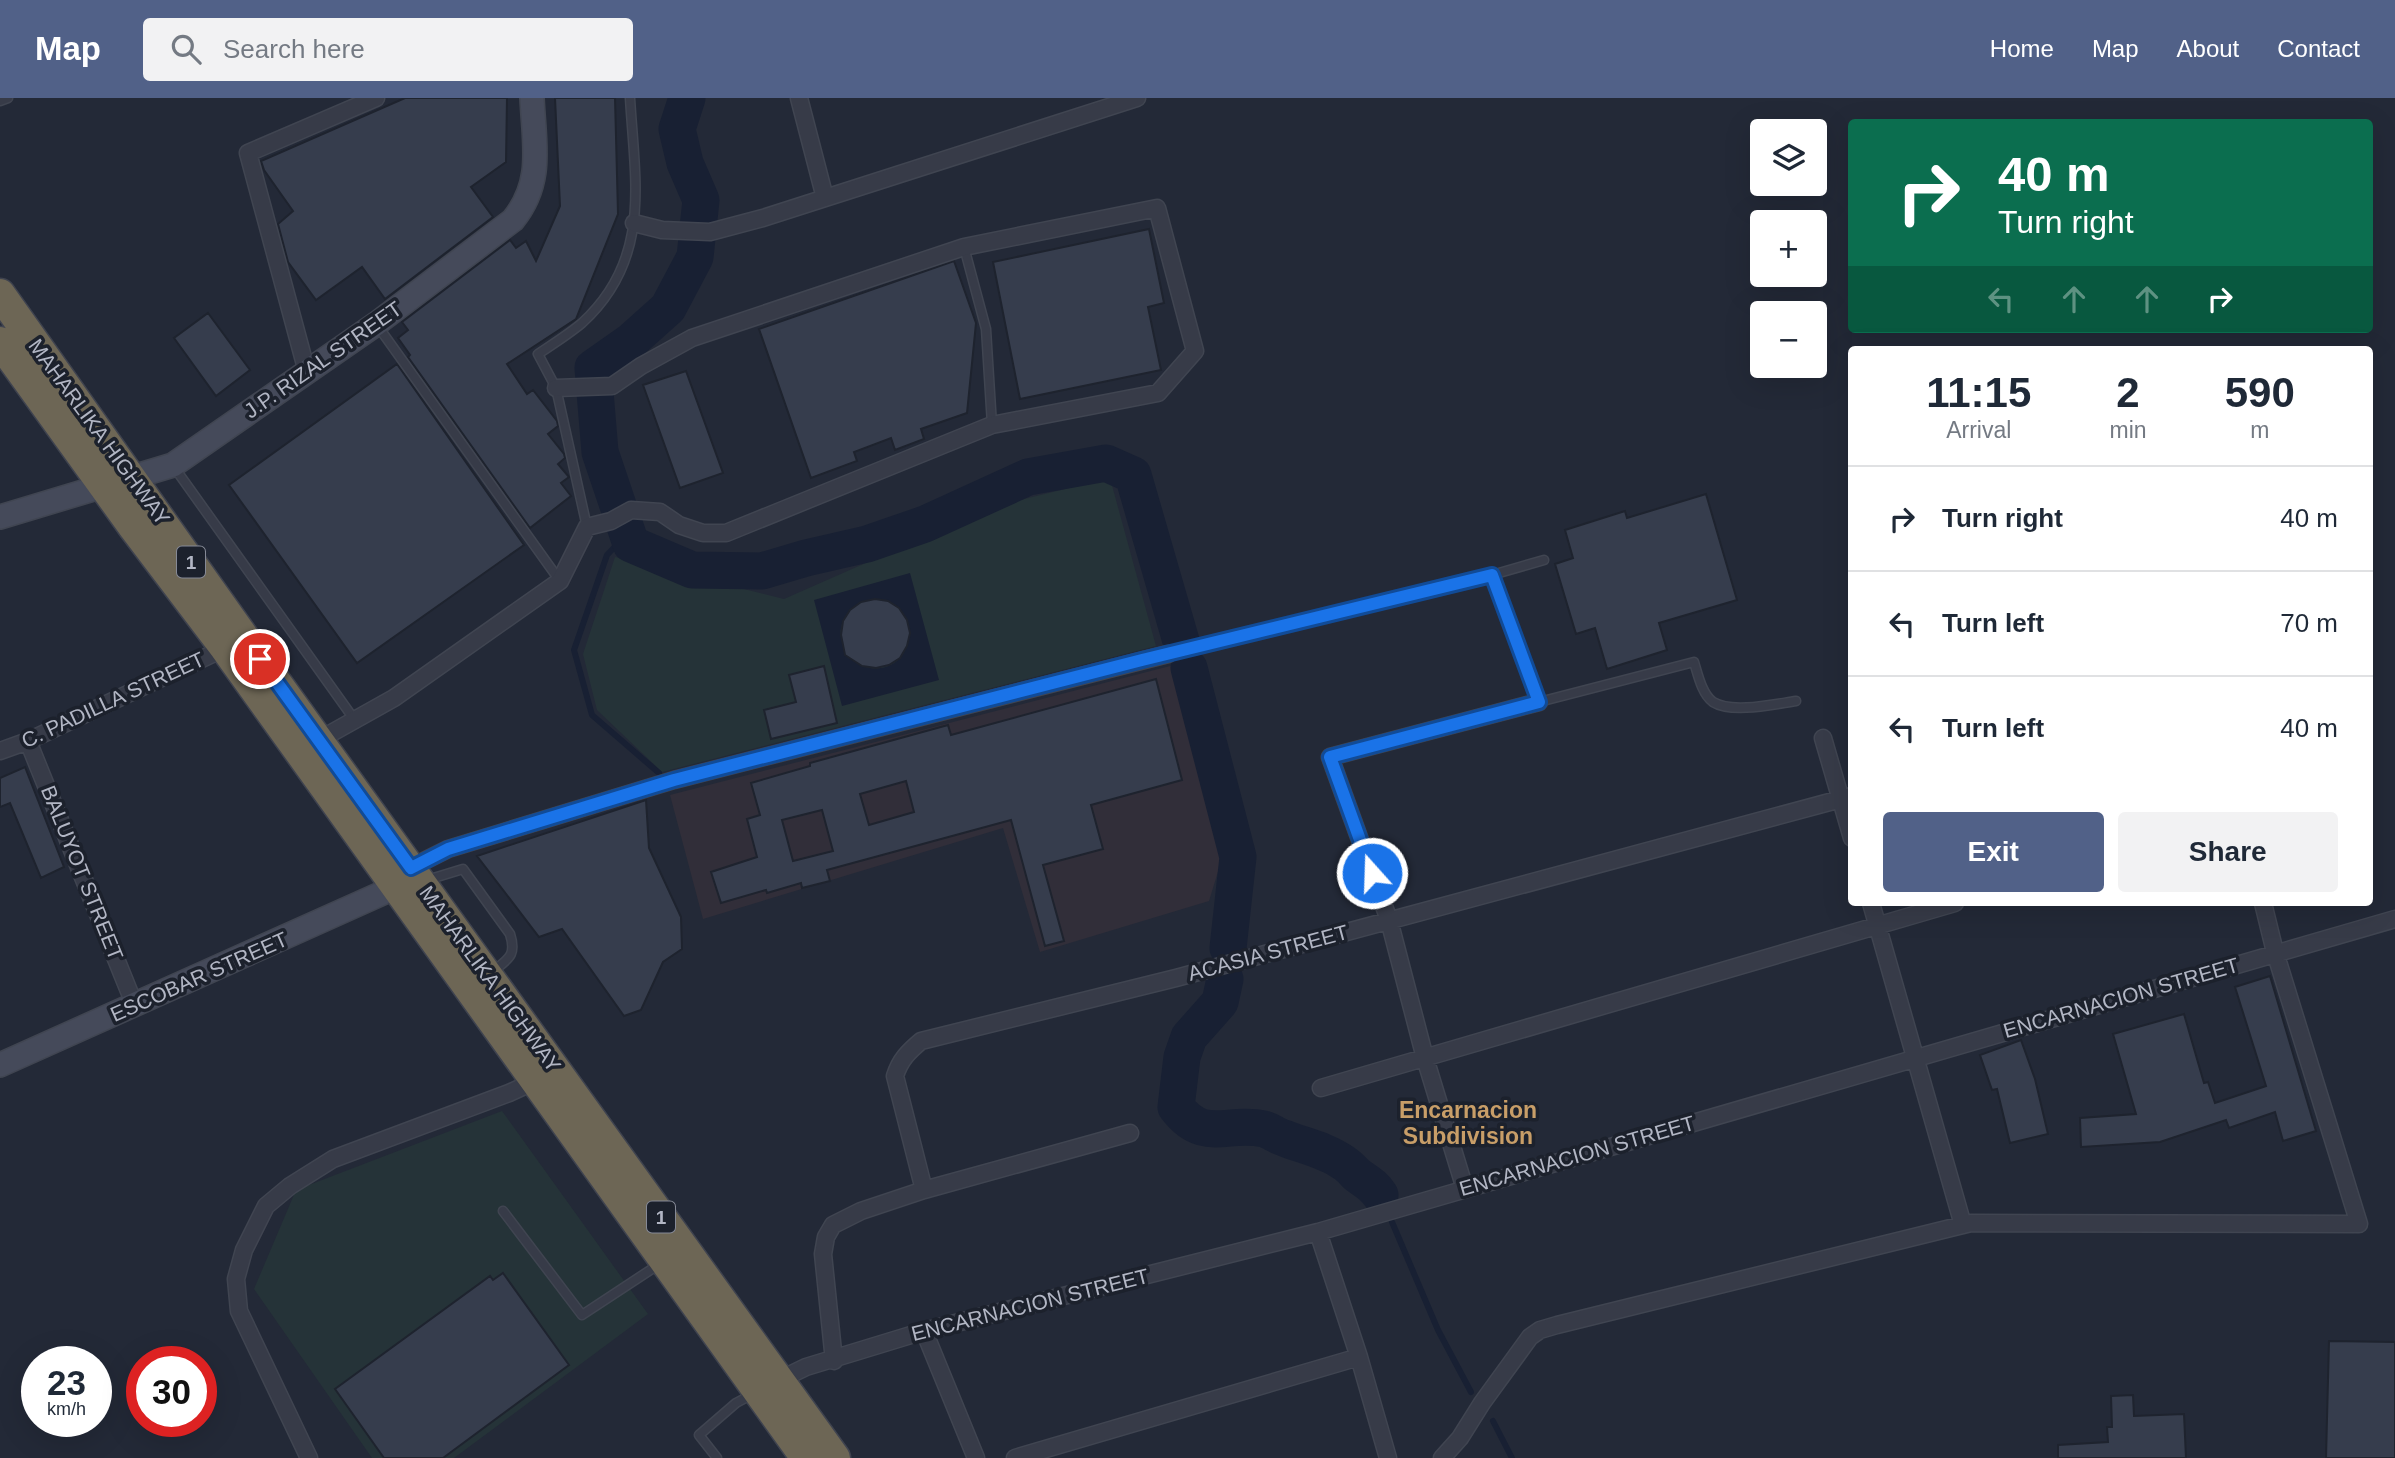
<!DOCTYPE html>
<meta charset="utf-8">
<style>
body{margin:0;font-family:Helvetica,sans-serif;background:#f2f2f3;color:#1f2937;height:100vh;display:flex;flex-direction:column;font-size:26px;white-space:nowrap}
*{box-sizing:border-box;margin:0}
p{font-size:23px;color:#747a83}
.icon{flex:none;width:38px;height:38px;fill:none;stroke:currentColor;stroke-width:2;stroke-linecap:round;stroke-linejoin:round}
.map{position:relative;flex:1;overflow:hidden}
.drawer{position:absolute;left:1848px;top:248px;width:525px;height:560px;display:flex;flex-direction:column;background:#fff;border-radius:7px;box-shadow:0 7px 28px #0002}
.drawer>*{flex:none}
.hud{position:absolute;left:1848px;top:21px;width:525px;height:214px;border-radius:7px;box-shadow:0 7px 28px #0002;background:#0b6e4f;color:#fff;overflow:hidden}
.controls{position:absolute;left:1750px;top:21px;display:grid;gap:14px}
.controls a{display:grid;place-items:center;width:77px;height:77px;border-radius:7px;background:#fff;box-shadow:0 7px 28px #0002;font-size:35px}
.speed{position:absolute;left:21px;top:1248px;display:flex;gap:14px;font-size:35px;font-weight:700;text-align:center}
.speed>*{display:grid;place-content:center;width:91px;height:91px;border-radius:50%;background:#fff;box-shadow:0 7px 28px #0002;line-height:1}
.speed small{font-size:18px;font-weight:400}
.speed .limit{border:10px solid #d22;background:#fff;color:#111}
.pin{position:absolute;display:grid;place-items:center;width:60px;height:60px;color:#fff;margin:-30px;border:4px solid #fff;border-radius:50%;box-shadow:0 2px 7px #0007}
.me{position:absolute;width:77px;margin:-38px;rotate:340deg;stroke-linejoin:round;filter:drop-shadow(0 0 5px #0008)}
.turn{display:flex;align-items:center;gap:24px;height:147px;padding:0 35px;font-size:32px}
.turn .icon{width:91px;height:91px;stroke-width:2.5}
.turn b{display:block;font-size:49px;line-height:60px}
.lanes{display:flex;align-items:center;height:66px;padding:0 35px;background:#0003;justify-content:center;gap:35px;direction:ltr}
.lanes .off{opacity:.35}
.eta{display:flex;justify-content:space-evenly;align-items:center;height:119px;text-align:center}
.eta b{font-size:42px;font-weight:600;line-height:49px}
.button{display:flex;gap:14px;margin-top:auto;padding:14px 35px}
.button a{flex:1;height:80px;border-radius:7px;background:#516188;color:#fff;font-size:28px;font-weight:600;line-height:80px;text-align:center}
.button a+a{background:#f2f2f3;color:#1f2937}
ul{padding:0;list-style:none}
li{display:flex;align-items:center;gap:21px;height:105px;padding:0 35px;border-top:2px solid #e0e1e3}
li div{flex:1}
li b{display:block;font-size:26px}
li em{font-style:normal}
header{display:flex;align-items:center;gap:42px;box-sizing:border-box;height:98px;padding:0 35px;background:#516188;color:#fff}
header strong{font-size:33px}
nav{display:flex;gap:38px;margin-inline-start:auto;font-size:24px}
.search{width:490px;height:63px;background:#f2f2f3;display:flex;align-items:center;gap:18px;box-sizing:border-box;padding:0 24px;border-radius:7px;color:#747a83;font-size:26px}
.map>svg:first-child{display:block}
.medical{fill:#312e39}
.green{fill:#253338}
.water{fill:#182033;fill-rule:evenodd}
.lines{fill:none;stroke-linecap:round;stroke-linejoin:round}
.stream{stroke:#182033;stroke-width:6}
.river{stroke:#182033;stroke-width:37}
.building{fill:#363d4d;stroke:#1e232e;stroke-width:2;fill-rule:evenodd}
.lane-casing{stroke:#404551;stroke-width:11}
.street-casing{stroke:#404551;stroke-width:19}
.secondary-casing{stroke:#404551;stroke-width:26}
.highway-casing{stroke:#3f434f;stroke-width:33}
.lane{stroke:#373b48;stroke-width:8}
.street{stroke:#373b48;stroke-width:16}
.secondary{stroke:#454a5a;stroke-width:23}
.highway{stroke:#6d6655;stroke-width:30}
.route-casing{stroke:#114b97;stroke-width:18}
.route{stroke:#1a73e8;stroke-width:12}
.labels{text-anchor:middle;stroke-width:7;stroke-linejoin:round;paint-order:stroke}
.shield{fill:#1c212c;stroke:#858996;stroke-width:2}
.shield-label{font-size:19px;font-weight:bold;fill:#b2b6c4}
.street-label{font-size:21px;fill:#b2b6c4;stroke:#1c212c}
.neighbourhood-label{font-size:23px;font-weight:bold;fill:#c89e68;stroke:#1c212c}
</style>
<header>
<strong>Map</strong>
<div class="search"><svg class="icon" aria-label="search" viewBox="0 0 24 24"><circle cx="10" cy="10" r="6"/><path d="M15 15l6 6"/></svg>Search here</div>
<nav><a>Home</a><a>Map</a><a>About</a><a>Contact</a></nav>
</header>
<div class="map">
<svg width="2395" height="1360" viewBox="0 0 2395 1360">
<rect width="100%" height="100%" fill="#232937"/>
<path class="medical" d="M1174 567 1227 744 1209 803 1040 854 1003 730 703 821 670 697Z"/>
<path class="green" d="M1110 380 1156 548 662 674 597 612 583 556 615 459 784 501 995 408Z
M502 1013 648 1216 454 1360H372L254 1191 296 1092Z"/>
<path class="water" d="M910 475 939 582 842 608 814 502ZM874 501C929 510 913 577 870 570 861 568 853 564 848 556 830 530 847 507 874 501Z"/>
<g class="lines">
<path class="stream" d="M628 435 607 457 574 552 592 617 659 675
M1392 1124 1438 1232 1471 1294
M1493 1323 1512 1360"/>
<path class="river" d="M687 0 677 31 685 65 701 102 695 159 668 210 630 244 593 270 600 354 631 446 692 472 762 473 806 460 867 446 925 426 1028 379 1106 365 1133 377 1181 543
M1189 570 1238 759 1228 850
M1225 881 1220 904 1189 939 1182 959 1176 1009C1204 1046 1226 1023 1264 1031 1271 1033 1277 1038 1284 1040 1304 1048 1326 1052 1344 1065 1349 1068 1352 1072 1356 1076 1366 1084 1373 1086 1380 1097"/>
</g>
<path class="building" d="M405 0H507L506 64 471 89 493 119 385 201 362 169 316 202 288 164 278 126 293 113 264 72 261 63Z
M555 0H615L618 116 576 221 507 266 527 296 533 292 557 323 558 328 548 336 564 356 565 360 558 366 569 379 561 385 571 398 530 430 408 259 410 257 398 240 408 232 402 224 510 142 516 150 526 143 536 163 560 108Z
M1149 131 1164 205 1148 209 1161 272 1020 301 993 164Z
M954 163 976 225 967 315 921 331 924 341 895 352 891 340 854 354 857 363 811 380 759 231Z
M208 215 250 272 216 298 174 240Z
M397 266 524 447 357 565 229 387Z
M686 273 723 375 680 390 643 287Z
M1706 396 1737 502 1659 525 1667 552 1607 571 1595 530 1576 536 1555 466 1573 460 1565 432 1625 413 1627 420Z
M875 501 888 503 899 510 907 522 910 535 907 548 900 560 889 567 876 570 862 568 845 557 841 537 843 523 850 512 861 504Z
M824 568 837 625 771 641 764 612 796 604 789 577Z
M1156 581 1182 682 1091 707 1103 751 1043 767 1064 843 1045 848 1011 722 827 772 830 783 802 790 801 785 767 795 766 792 721 805 711 774 757 759 747 721 760 717 751 685 810 668V665L948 627 951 637ZM906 683 914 714 869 727 860 696ZM822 712 833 753 793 763 782 722Z
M25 669 64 769 41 780 10 705 0 709V680Z
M646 702 649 750 681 819 682 851 663 864 641 912 624 918 562 831 539 839 477 758Z
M2270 878 2316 1033 2283 1043 2275 1014 2229 1030 2226 1022 2160 1044 2081 1049 2080 1020 2136 1016 2113 936 2184 916 2204 985 2208 984 2215 1005 2266 988 2235 889Z
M2021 942 2035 981 2048 1036 2010 1045 1997 991 1992 992 1980 957Z
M503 1175 569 1267 443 1360H384L335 1291 490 1178 493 1182Z
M2329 1243 2395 1244V1360H2326Z
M2133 1297 2134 1318 2184 1316 2186 1360H2058V1347L2108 1344 2107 1329H2112L2111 1298Z"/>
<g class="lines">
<g class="lane-casing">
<path id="lane" d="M0 3 8 0
M964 149 986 231 992 327
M377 227 560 483
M174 369 354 621
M587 429 556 290 538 256C553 246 569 236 582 225 652 161 635 84 630 0
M1492 477 1544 462
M1168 556 1492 477 1539 604 1694 564C1698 577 1702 596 1713 604 1732 616 1775 606 1796 603
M427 782 463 771 510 836C517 858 508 861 492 874
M503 1113 582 1217 661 1165
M717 1360 699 1337 736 1305 753 1296"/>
</g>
<g class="street-casing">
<path id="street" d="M799 0 825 100
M634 125 662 132 710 134 763 120 1137 0
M307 274 248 55 376 0
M1823 640 1852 740
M319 642 394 600 560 483 587 429 611 423 631 412 660 414 679 427 703 435H726L992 327 1158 295 1195 253 1157 110 964 149 692 240 641 268 612 288 556 290
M28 643 135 908
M0 653 28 643 225 550
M410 770 448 751 674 682 1168 556
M1871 805 1963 1127
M1321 990 1955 805
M1465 1091 1425 960 1389 822 1330 659 1539 604
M924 1092 895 978C900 962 908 954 921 943L1176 880 1852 698
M1318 1134 1359 1259 1388 1360
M924 1233 976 1360
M834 1263 823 1156 826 1139 833 1127 861 1113 924 1092 1130 1035
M773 1285 806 1269 924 1233 1318 1134 2395 821
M309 1360 239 1213 236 1181 244 1152 266 1108 290 1088 333 1061 509 995 535 983
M1015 1360 1359 1259
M1442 1360 1460 1340 1482 1305 1530 1239 1540 1232 1557 1227 1971 1125 2359 1126 2275 854 2263 805"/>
</g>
<g class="secondary-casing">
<path id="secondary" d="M0 419 173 367 376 226 513 122C544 84 534 46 532 0
M0 967 396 789 404 778"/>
</g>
<g class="highway-casing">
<path id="highway" d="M0 196 245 541 835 1360
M0 244 134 430 225 550 806 1360"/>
</g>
<use href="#lane" class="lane"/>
<use href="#street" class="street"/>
<use href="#secondary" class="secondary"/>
<use href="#highway" class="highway"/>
</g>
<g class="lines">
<g class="route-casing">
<path id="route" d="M260 561 411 770 448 751 674 682 1142 562 1492 477 1539 604 1330 659 1372 775"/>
</g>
<use href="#route" class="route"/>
</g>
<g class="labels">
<g class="shield">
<rect x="177" y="448.5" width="28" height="31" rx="5"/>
<rect x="647" y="1103.5" width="28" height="31" rx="5"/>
</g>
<g class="shield-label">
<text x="191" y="471">1</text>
<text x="661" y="1126">1</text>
</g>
<g class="street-label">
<text transform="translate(323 262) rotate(-35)" y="7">J.P. RIZAL STREET</text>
<text transform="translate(99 334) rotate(54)" y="7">MAHARLIKA HIGHWAY</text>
<text transform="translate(113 602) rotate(-25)" y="7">C. PADILLA STREET</text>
<text transform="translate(82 775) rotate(68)" y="7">BALUYOT STREET</text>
<text transform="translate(1268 855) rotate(-15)" y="7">ACASIA STREET</text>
<text transform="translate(199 879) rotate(-24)" y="7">ESCOBAR STREET</text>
<text transform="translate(490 881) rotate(54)" y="7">MAHARLIKA HIGHWAY</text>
<text transform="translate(2121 900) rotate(-16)" y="7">ENCARNACION STREET</text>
<text transform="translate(1577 1058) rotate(-16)" y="7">ENCARNACION STREET</text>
<text transform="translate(1030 1207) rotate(-14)" y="7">ENCARNACION STREET</text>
</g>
<g class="neighbourhood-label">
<text x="1468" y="1020">Encarnacion<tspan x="1468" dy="26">Subdivision</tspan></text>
</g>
</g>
</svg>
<div class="controls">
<a><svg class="icon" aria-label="layers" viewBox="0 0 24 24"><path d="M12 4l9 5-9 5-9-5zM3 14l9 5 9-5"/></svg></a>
<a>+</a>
<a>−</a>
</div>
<div class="speed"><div>23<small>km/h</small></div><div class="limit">30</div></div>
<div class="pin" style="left:260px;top:561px;background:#d93025"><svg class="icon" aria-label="arrive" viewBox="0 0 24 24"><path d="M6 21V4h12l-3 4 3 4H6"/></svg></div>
<svg class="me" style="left:1372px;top:775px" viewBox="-20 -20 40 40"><circle r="17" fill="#1a73e8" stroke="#fff" stroke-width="3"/><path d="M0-11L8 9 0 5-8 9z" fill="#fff"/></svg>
<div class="hud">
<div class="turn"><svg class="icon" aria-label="right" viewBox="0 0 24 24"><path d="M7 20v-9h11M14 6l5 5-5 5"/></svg><div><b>40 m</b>Turn right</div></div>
<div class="lanes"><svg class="icon off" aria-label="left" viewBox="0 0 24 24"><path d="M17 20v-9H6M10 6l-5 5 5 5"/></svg><svg class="icon off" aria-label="ahead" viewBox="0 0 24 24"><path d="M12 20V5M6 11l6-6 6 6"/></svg><svg class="icon off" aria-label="ahead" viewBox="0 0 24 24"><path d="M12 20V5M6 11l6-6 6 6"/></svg><svg class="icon" aria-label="right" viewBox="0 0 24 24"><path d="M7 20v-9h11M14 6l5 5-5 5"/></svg></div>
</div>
<section class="drawer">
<div class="eta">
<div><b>11:15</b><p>Arrival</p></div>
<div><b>2</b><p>min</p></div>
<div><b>590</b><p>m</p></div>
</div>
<ul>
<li><svg class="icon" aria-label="right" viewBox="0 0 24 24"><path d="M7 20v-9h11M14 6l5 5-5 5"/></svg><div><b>Turn right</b></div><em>40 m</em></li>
<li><svg class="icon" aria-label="left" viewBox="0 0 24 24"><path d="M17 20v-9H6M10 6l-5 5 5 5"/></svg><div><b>Turn left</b></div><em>70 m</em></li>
<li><svg class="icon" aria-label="left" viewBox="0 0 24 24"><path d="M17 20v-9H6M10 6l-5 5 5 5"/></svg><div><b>Turn left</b></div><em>40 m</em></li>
</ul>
<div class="button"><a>Exit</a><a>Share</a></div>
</section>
</div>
